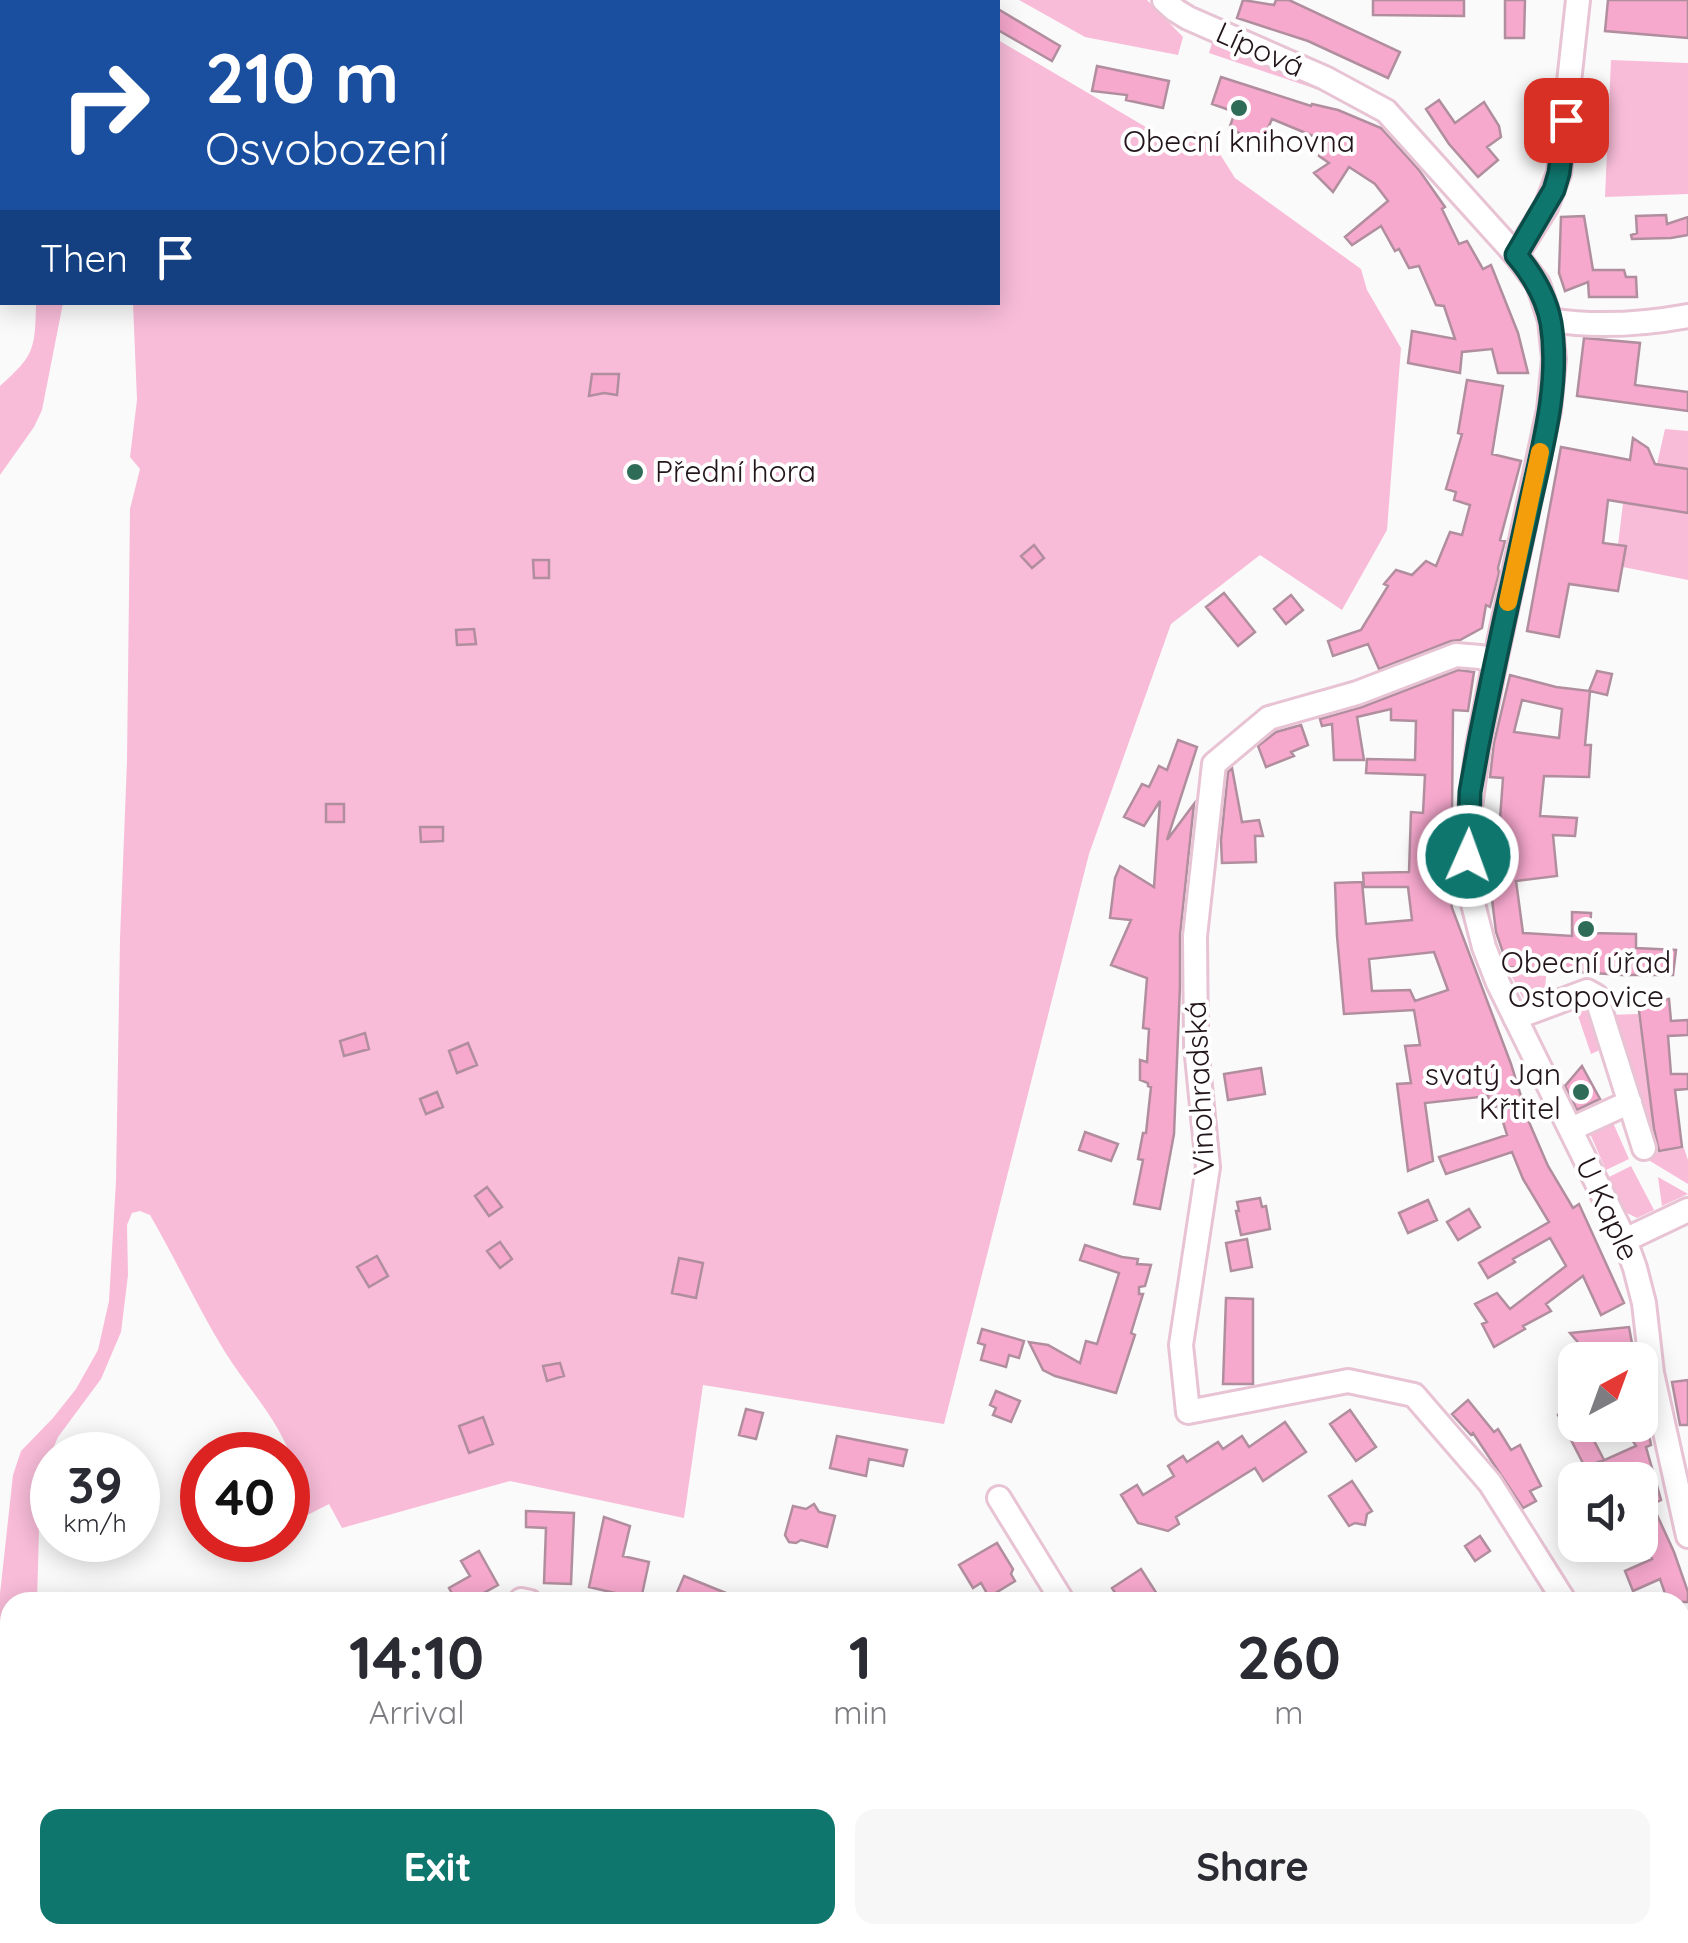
<!DOCTYPE html>
<meta charset="utf-8">
<style>
body{margin:0;font-family:Quicksand,sans-serif;background:#f7f7f7;color:#2b2b33;height:100vh;display:flex;flex-direction:column;font-size:38px;white-space:nowrap}
*{box-sizing:border-box;margin:0}
p{font-size:32px;color:#7c7c81}
.icon{flex:none;width:55px;height:55px;fill:none;stroke:currentColor;stroke-width:2;stroke-linecap:round;stroke-linejoin:round}
.map{position:relative;flex:1;overflow:hidden}
.drawer{position:absolute;left:0px;top:1592px;width:1690px;height:352px;display:flex;flex-direction:column;background:#fff;border-radius:30px 30px 0 0;box-shadow:0 5px 25px #0003}
.drawer>*{flex:none}
.hud{position:absolute;left:0px;top:0px;width:1000px;height:305px;box-shadow:0 5px 25px #0003;background:#1a4fa0;color:#fff;overflow:hidden}
.needle{width:65px;rotate:41deg}
.controls{position:absolute;left:1558px;top:1342px;display:grid;gap:20px}
.controls a{display:grid;place-items:center;width:100px;height:100px;border-radius:20px;background:#fff;box-shadow:0 5px 25px #0003;font-size:50px}
.speed{position:absolute;left:30px;top:1432px;display:flex;gap:20px;font-size:50px;font-weight:700;text-align:center}
.speed>*{display:grid;place-content:center;width:130px;height:130px;border-radius:50%;background:#fff;box-shadow:0 5px 25px #0003;line-height:1}
.speed small{font-size:25px;font-weight:400}
.speed .limit{border:15px solid #d22;background:#fff;color:#111}
.pin{position:absolute;display:grid;place-items:center;width:85px;height:85px;color:#fff;margin:-42px;border-radius:20px;box-shadow:0 5px 15px #0006}
.me{position:absolute;width:110px;margin:-55px;rotate:2deg;stroke-linejoin:round;filter:drop-shadow(0 0 8px #0008)}
.turn{display:flex;align-items:center;gap:35px;height:210px;padding:0 40px;font-size:45px}
.turn .icon{width:130px;height:130px;stroke-width:2.5}
.turn b{display:block;font-size:70px;line-height:85px}
.then{display:flex;align-items:center;height:95px;padding:0 40px;background:#0003;gap:20px;font-size:38px}
.eta{display:flex;justify-content:space-evenly;align-items:center;height:170px;text-align:center}
.eta b{font-size:60px;font-weight:700;line-height:70px}
.action{display:flex;gap:20px;margin-top:auto;padding:20px 40px}
.action a{flex:1;height:115px;border-radius:20px;background:#0f766e;color:#fff;font-size:40px;font-weight:700;line-height:115px;text-align:center}
.action a+a{background:#f7f7f7;color:#2b2b33}
.map>svg:first-child{display:block}
.green{fill:#f8bcd8}
.building{fill:#f6a8cd;stroke:#b18e9e;stroke-width:2.5;fill-rule:evenodd}
.lines{fill:none;stroke-linecap:round;stroke-linejoin:round}
.minor-casing{stroke:#e8c3d4;stroke-width:28}
.minor{stroke:#fff;stroke-width:22}
.route-casing{stroke:#0a4d48;stroke-width:25}
.route{stroke:#0f766e;stroke-width:18}
.slow{stroke:#f59e0b;stroke-width:18}
.poi-dot{fill:#2e6c58;stroke:#fff;stroke-width:4}
.labels{text-anchor:middle;stroke-width:8;stroke-linejoin:round;paint-order:stroke}
.street-label{font-size:30px;fill:#22151b;stroke:#fff}
.poi-label{font-size:30px;fill:#22151b;stroke:#fff}
</style>
<div class="map">
<svg width="1688" height="1943" viewBox="0 0 1688 1943">
<rect width="100%" height="100%" fill="#fafafa"/>
<path class="green" d="M146 0H932L936 2H146Z
M1019 0H1147L1183 37 1178 55 1085 37Z
M998 40 1178 146 1184 138 1195 132 1213 143 1235 178 1361 269 1367 290 1401 348 1387 530 1342 610 1260 555 1171 624 1089 854 944 1424 703 1385 684 1518 510 1481 342 1528 329 1504 288 1525C291 1506 301 1493 296 1473 285 1426 250 1392 225 1352 198 1308 176 1260 150 1215L140 1211 132 1213 127 1225 128 1275 121 1332 101 1379 58 1437 44 1470 40 1496 37 1602H10V1935H37L51 1941 79 1943H0V1594L13 1475 21 1451 53 1418 76 1389 98 1350 109 1301 116 1181 120 939 127 761 130 509 140 469 130 457 137 400 133 303 998 302Z
M1213 40 1344 93 1334 95 1209 53Z
M1611 60 1688 63V194L1605 197Z
M36 303H63L42 410 34 427 0 475V386C35 355 35 349 36 303Z
M1665 429 1688 431V469L1657 464Z
M1623 503 1688 513V580L1623 567 1626 547 1618 545Z
M1516 974 1546 976C1545 995 1544 997 1527 1006L1512 977Z
M1597 1000 1611 1045 1591 1054 1575 1007Z
M1638 1014 1650 1092 1655 1153 1684 1148 1688 1160V1184L1650 1161 1632 1092 1609 1015Z
M1610 1116 1629 1159 1606 1170 1587 1127Z
M1631 1166 1654 1210 1637 1218 1625 1212 1607 1178Z
M1658 1177 1688 1194 1662 1206Z"/>
<path class="building" d="M1243 0 1274 5 1276 0H1289L1400 52 1388 78 1308 41 1237 18Z
M1373 0H1464V16L1373 15Z
M1505 0H1525L1524 38H1505Z
M1608 0H1688V38L1605 31Z
M998 9 1060 46 1052 61 998 30Z
M1097 66 1169 81 1163 108 1126 100 1127 95 1092 91Z
M1221 77 1311 106 1312 104 1338 110 1381 128 1419 170 1445 207 1442 209 1459 244 1467 241 1483 269 1491 265 1518 333 1528 373H1498L1492 349 1462 352 1460 373 1408 363 1412 331 1455 339 1444 306 1436 305 1419 266 1409 268 1399 249 1395 251 1381 226 1352 245 1345 237 1388 201 1375 184 1349 167 1333 192 1314 173 1329 163 1319 156 1325 141 1272 119 1262 142 1229 129 1235 112 1212 104Z
M1439 100 1455 123 1484 102 1499 126 1501 137 1487 147 1498 160 1478 177 1449 144 1426 109Z
M1666 215 1667 224 1688 217V235L1671 238 1632 239 1631 235 1637 233 1636 216Z
M1584 216 1593 270H1624L1626 277H1636L1637 297H1589L1588 282 1565 291 1559 273 1561 217Z
M1584 338 1640 343 1635 385 1688 392V411L1577 396Z
M592 374H619L617 395 604 393 589 396Z
M1467 380 1503 386 1492 454 1521 461 1500 540 1505 541 1498 568 1499 573 1490 607 1486 605 1482 628 1460 640 1451 641 1379 669 1368 644 1333 656 1328 641 1361 630 1388 586 1384 584 1396 570 1412 575 1426 561 1436 566 1450 532 1462 535 1470 505 1454 500 1456 492 1446 489 1462 434 1458 433Z
M1633 438 1648 448 1655 464 1688 469V513L1608 500 1603 543 1626 546 1618 591 1569 584 1559 637 1527 631 1561 447 1630 460Z
M1034 545 1044 558 1032 568 1021 556Z
M533 560H549V578H534Z
M1224 593 1255 632 1238 646 1206 607Z
M1291 595 1303 610 1286 624 1274 609Z
M474 629 476 644 457 645 456 630Z
M1458 670 1474 672 1468 711 1453 710 1452 814H1448L1446 871 1452 908 1511 1064 1529 1122 1548 1166 1573 1208 1579 1204 1624 1303 1601 1315 1583 1276 1546 1304 1551 1311 1523 1326 1525 1329 1494 1347 1482 1324 1487 1322 1475 1304 1497 1293 1510 1309 1566 1266 1550 1238 1513 1259 1515 1262 1488 1278 1479 1263 1549 1222 1523 1179 1512 1152 1446 1174 1439 1157 1507 1135 1498 1106 1491 1108 1488 1096 1425 1103 1433 1161 1408 1171 1397 1084 1411 1083 1405 1046 1420 1045 1414 1010 1344 1014 1337 936 1335 883 1362 882 1366 924 1412 920 1408 887H1364L1363 873 1409 872 1411 812 1423 813 1425 775 1366 773 1367 759 1415 760 1416 721 1391 720V709L1357 717 1364 760H1334L1332 724 1322 726 1320 719 1362 707ZM1434 952 1448 990 1415 1001 1410 990 1372 991 1369 959Z
M1597 671 1612 674 1607 695 1590 691 1585 745H1591L1589 777 1544 776 1540 816 1577 818 1575 836 1553 835 1557 876 1516 881 1523 933 1572 936V912L1591 913 1590 933 1636 934V948L1676 950 1673 975H1622L1508 967 1496 932 1489 875 1496 874 1503 778 1490 777 1494 743 1510 675 1556 687 1589 691ZM1522 700 1562 709 1559 738 1514 732Z
M1301 725 1308 745 1291 752 1294 756 1266 767 1258 746 1276 732Z
M1178 740 1197 747 1167 840 1194 804 1180 935V986L1174 1134 1160 1209 1134 1204 1143 1160 1138 1159 1143 1133H1146L1151 1087 1148 1086V1083L1140 1080V1060L1147 1062 1149 1029 1143 1028 1147 978 1111 965 1131 920 1110 918 1115 878 1120 866 1154 887 1160 801 1144 826 1124 817 1142 784 1149 787 1159 766 1167 770Z
M1232 768 1242 822 1259 820 1263 836H1255L1256 862 1222 863 1221 840 1228 772Z
M326 804H344V822H326Z
M420 827H443V841L421 842Z
M1669 999 1671 1021 1688 1020V1035L1668 1036 1671 1074H1688V1089L1675 1090 1682 1147 1659 1151 1654 1129 1638 1003Z
M365 1033 369 1049 344 1056 340 1041Z
M468 1043 477 1065 457 1073 449 1051Z
M1582 1066 1600 1099 1577 1110 1565 1086Z
M1261 1068 1265 1094 1228 1100 1224 1074Z
M437 1092 443 1107 426 1114 420 1099Z
M1085 1132 1118 1144 1111 1161 1079 1150Z
M487 1187 502 1207 489 1216 475 1196Z
M1260 1198 1262 1207 1266 1206 1270 1229 1241 1235 1236 1211H1239L1237 1202Z
M1428 1200 1437 1220 1408 1233 1399 1213Z
M1469 1209 1480 1227 1458 1240 1447 1222Z
M1247 1239 1252 1267 1231 1271 1226 1243Z
M500 1242 512 1259 500 1268 487 1251Z
M1085 1245 1122 1257 1138 1259 1137 1264 1151 1265 1145 1286 1139 1287V1294H1143L1131 1333 1135 1335 1116 1393 1055 1376 1043 1370 1029 1342 1048 1345 1080 1363 1086 1341 1097 1344 1119 1273 1080 1260Z
M377 1256 388 1276 369 1287 357 1267Z
M679 1258 703 1263 696 1298 672 1293Z
M1226 1298 1253 1299V1384H1223Z
M1629 1327 1635 1360H1593L1570 1333Z
M982 1329 1024 1341 1019 1358 1009 1355 1006 1367 981 1360 985 1345 978 1343Z
M560 1363 564 1376 547 1381 543 1366Z
M1688 1380V1425H1680L1672 1382Z
M996 1391 1020 1401 1011 1422 993 1415 996 1408 990 1405Z
M1468 1400 1494 1432 1498 1429 1511 1450 1520 1445 1541 1486 1530 1491 1536 1501 1523 1508 1473 1433 1471 1435 1452 1414Z
M1575 1403V1425H1586L1604 1460 1585 1467 1558 1415Z
M746 1409 763 1413 756 1439 739 1435Z
M1350 1410 1376 1447 1356 1461 1330 1424Z
M483 1417 493 1444 469 1453 459 1426Z
M1285 1422 1306 1452 1263 1481 1255 1468 1176 1517 1179 1524 1168 1531 1138 1523 1121 1495 1137 1485 1143 1495 1174 1476 1168 1466 1183 1456 1187 1462 1218 1442 1223 1449 1242 1436 1249 1447Z
M1623 1425H1647L1651 1445 1646 1447 1661 1500 1652 1504 1674 1552 1688 1592V1602H1668L1660 1579 1633 1591 1625 1571 1652 1559 1640 1533V1480H1632L1627 1466 1594 1480 1589 1467 1636 1446Z
M837 1436 907 1450 903 1466 869 1459 866 1476 830 1468Z
M1352 1481 1372 1511 1367 1514 1365 1525 1355 1523 1349 1526 1329 1496Z
M814 1504 819 1512 835 1516 827 1547 801 1540 796 1543 789 1542 785 1535 793 1506 806 1509Z
M526 1511 574 1513 571 1584 544 1583 546 1528 526 1527Z
M604 1517 630 1526 623 1556 649 1562 641 1599 589 1587Z
M1480 1536 1490 1551 1475 1561 1465 1546Z
M997 1543 1013 1569 1011 1574 1015 1581 989 1597 981 1583 973 1588 959 1565Z
M479 1551 498 1585 482 1594 487 1602H457L449 1588 470 1576 461 1561Z
M1141 1569 1157 1594 1155 1596 1159 1602H1121L1112 1588Z
M684 1576 748 1602H673Z"/>
<g class="lines">
<g class="minor-casing">
<path id="minor" d="M1164 0 1175 10 1188 18 1325 78 1386 111 1516 255 1538 284 1550 320 1554 359 1549 410 1495 661 1478 747 1468 823 1469 888 1484 947 1498 983 1625 1240 1635 1268 1644 1303 1652 1373 1688 1536
M1516 255 1546 207 1559 173 1578 0
M1550 320C1594 327 1644 324 1688 316
M1495 661 1480 657 1456 655 1357 693 1269 718 1214 764 1195 936 1196 1046 1208 1167 1181 1345 1188 1412 1348 1381 1414 1395 1490 1483 1565 1602
M1515 1018 1587 991 1596 996 1644 1148
M1580 1125 1630 1102
M1625 1240 1688 1210
M999 1498 1063 1602
M521 1600 530 1602
M1680 1735 1688 1739
M1680 1816 1688 1815
M753 1935 758 1943
M1037 1935 1042 1943
M1097 1943 1101 1935"/>
</g>
<use href="#minor" class="minor"/>
</g>
<g class="lines">
<g class="route-casing">
<path id="route" d="M1468 856 1470 792 1478 747C1493 669 1511 591 1528 513 1541 452 1561 386 1551 323 1546 296 1533 275 1516 255L1554 190 1559 173 1566 120"/>
</g>
<use href="#route" class="route"/>
<path class="slow" d="M1508 602 1540 452"/>
</g>
<g class="poi-dot">
<circle cx="1239" cy="108" r="10"/>
<circle cx="635" cy="472" r="10"/>
<circle cx="1586" cy="929" r="10"/>
<circle cx="1581" cy="1092" r="10"/>
</g>
<g class="labels">
<g class="street-label">
<text transform="translate(1260 50) rotate(24)" y="10">Lípová</text>
<text transform="translate(1200 1088) rotate(-93)" y="10">Vinohradská</text>
<text transform="translate(1607 1209) rotate(65)" y="10">U Kaple</text>
</g>
<g class="poi-label">
<text x="1239" y="152">Obecní knihovna</text>
<text x="655" y="482" text-anchor="start">Přední hora</text>
<text x="1586" y="973">Obecní úřad<tspan x="1586" dy="34">Ostopovice</tspan></text>
<text x="1561" y="1085" text-anchor="end">svatý Jan<tspan x="1561" dy="34">Křtitel</tspan></text>
</g>
</g>
</svg>
<div class="controls">
<a><svg class="needle" viewBox="-14 -14 28 28"><path d="M0-13l5 13h-10z" fill="#e53935"/><path d="M0 13l5-13h-10z" fill="#7c7c81"/></svg></a>
<a><svg class="icon" aria-label="sound" viewBox="0 0 24 24"><path d="M4 9h4l5-4v14l-5-4H4zM17 9q2 3 0 6"/></svg></a>
</div>
<div class="speed"><div>39<small>km/h</small></div><div class="limit">40</div></div>
<div class="pin" style="left:1566px;top:120px;background:#d93025"><svg class="icon" aria-label="arrive" viewBox="0 0 24 24"><path d="M6 21V4h12l-3 4 3 4H6"/></svg></div>
<svg class="me" style="left:1468px;top:856px" viewBox="-20 -20 40 40"><circle r="17" fill="#0f766e" stroke="#fff" stroke-width="3"/><path d="M0-11L8 9 0 5-8 9z" fill="#fff"/></svg>
<div class="hud">
<div class="turn"><svg class="icon" aria-label="right" viewBox="0 0 24 24"><path d="M7 20v-9h11M14 6l5 5-5 5"/></svg><div><b>210 m</b>Osvobození</div></div>
<div class="then">Then<svg class="icon" aria-label="arrive" viewBox="0 0 24 24"><path d="M6 21V4h12l-3 4 3 4H6"/></svg></div>
</div>
<section class="drawer">
<div class="eta">
<div><b>14:10</b><p>Arrival</p></div>
<div><b>1</b><p>min</p></div>
<div><b>260</b><p>m</p></div>
</div>
<div class="action"><a>Exit</a><a>Share</a></div>
</section>
</div>
